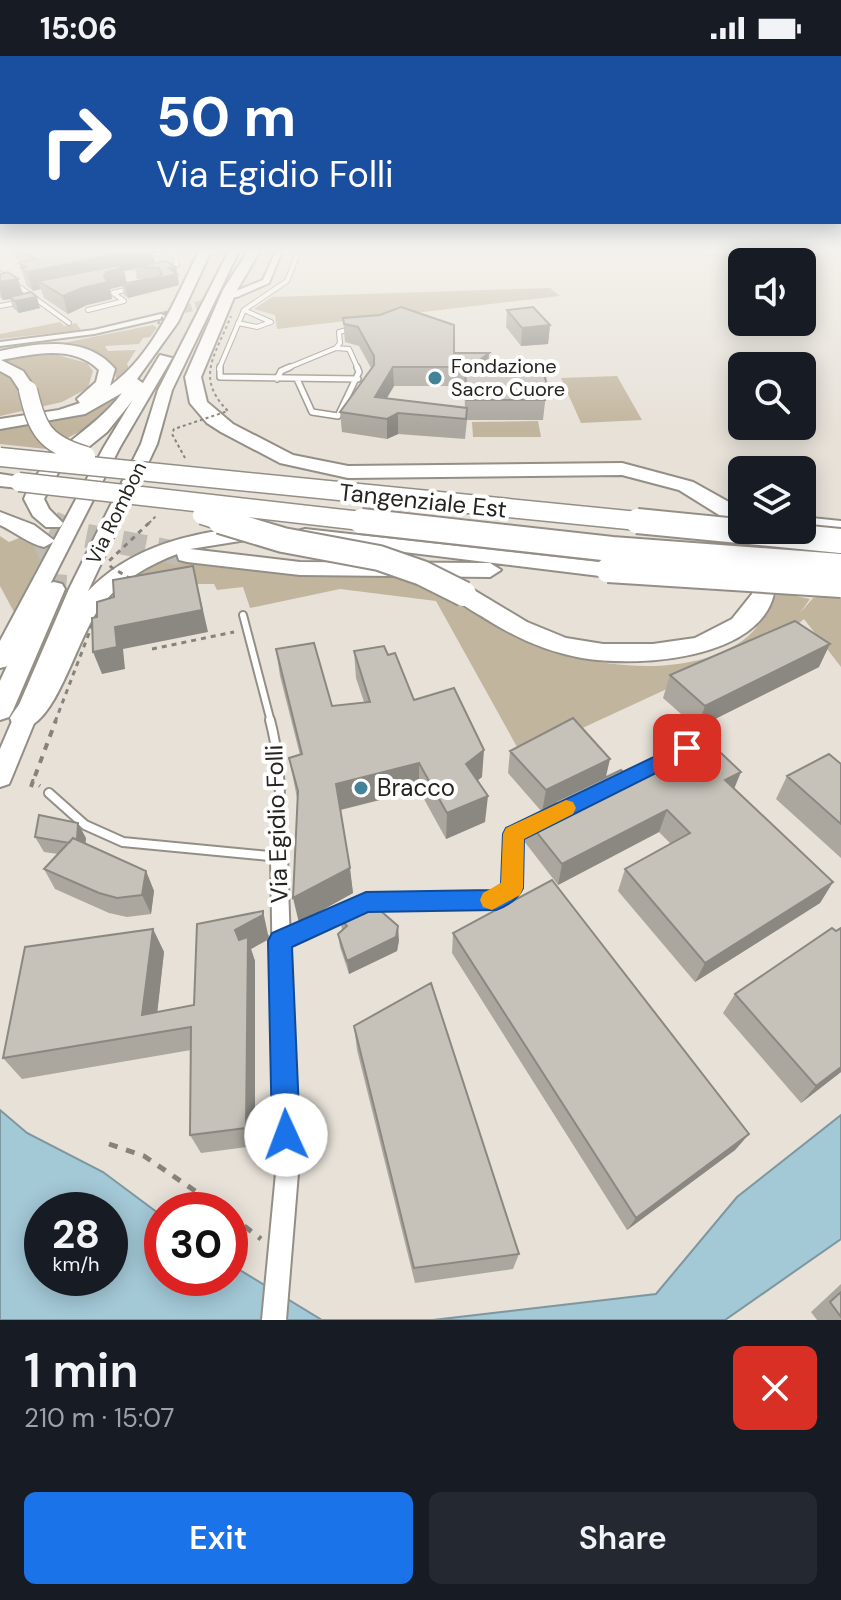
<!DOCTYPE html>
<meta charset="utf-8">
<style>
body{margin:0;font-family:"DM Sans",sans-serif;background:#242831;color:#f1f3f6;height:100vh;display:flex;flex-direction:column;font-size:30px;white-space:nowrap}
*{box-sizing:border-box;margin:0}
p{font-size:26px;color:#9ea1a6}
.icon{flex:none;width:44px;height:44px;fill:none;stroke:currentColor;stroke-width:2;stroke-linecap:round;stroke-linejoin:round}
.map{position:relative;height:1264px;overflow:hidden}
.details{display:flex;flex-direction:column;background:#171b24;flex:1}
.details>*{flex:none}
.guide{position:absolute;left:0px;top:0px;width:842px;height:168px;box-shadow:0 4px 20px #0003;background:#1a4fa0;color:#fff;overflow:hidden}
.fabs{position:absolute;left:728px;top:192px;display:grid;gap:16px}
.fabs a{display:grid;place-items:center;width:88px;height:88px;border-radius:12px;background:#171b24;box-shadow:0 4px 20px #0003;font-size:40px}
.speed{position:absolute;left:24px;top:1136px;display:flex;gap:16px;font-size:40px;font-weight:700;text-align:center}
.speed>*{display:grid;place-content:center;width:104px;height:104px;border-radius:50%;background:#171b24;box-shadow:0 4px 20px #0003;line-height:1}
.speed small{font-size:20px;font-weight:400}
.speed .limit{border:12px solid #d22;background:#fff;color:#111}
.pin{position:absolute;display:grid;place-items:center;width:68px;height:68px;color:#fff;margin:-34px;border-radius:16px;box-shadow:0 4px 12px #0006}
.me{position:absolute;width:88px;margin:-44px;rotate:358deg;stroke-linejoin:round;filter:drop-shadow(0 0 6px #0008)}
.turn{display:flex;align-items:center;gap:28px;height:168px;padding:0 24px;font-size:36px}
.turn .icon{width:104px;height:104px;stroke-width:2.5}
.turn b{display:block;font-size:56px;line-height:68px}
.round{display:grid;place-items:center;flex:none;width:84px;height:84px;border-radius:12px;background:#242831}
.overview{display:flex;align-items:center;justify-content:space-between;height:136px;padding:0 24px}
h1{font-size:48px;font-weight:600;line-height:60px}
.primary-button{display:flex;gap:16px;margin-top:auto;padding:16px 24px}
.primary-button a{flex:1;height:92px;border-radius:12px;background:#1a73e8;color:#fff;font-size:32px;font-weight:600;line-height:92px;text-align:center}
.primary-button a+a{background:#242831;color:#f1f3f6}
.status{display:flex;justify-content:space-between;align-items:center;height:56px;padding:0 40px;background:#171b24;direction:ltr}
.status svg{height:22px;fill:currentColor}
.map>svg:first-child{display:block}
.green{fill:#c2b59e}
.water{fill:#a3c8d6;stroke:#7e979f;stroke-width:2;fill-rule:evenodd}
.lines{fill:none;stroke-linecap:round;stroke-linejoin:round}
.street-tunnel{stroke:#c0bbb3;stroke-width:8;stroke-dasharray:8 4;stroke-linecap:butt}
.highway-tunnel{stroke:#c0bbb3;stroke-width:24;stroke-dasharray:24 12;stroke-linecap:butt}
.lane-far3-casing{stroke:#948f86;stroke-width:6}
.lane-far2-casing{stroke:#948f86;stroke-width:8}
.lane-far1-casing{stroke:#948f86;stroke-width:10}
.lane-casing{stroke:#948f86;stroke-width:12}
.street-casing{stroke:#948f86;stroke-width:4}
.primary-casing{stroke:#948f86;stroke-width:4}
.highway-casing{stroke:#948f86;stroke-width:4}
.path-far2{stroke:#87837c;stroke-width:3;stroke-dasharray:5 5;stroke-linecap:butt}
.path-far1{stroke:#87837c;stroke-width:4;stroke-dasharray:7 7;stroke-linecap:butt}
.path{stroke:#87837c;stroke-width:5;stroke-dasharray:9 9;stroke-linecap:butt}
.lane-far3{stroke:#fff;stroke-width:4}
.lane-far2{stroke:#fff;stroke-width:5}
.lane-far1{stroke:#fff;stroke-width:6}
.lane{stroke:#fff;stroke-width:8}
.street{fill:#fff;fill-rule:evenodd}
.primary{fill:#fff;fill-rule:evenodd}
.highway{fill:#fff;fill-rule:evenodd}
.highway-bridge-far1-casing{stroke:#948f86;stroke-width:21;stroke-linecap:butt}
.highway-bridge-casing{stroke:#948f86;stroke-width:28;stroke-linecap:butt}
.path-bridge-far2{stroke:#87837c;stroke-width:2;stroke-dasharray:3 3;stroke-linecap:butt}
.path-bridge-far1{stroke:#87837c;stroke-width:3;stroke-dasharray:5 5;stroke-linecap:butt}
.path-bridge{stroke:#87837c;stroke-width:4;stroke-dasharray:7 7;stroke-linecap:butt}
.highway-bridge-far1{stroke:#fff;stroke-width:18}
.highway-bridge{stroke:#fff;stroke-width:24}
.wall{fill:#aba79f;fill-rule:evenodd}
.shaded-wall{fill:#8b8882}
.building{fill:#c7c2b9;stroke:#8b8882;stroke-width:2}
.route{fill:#1a73e8;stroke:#114b97;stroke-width:2}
.slow{fill:#f59e0b}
.poi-dot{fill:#438297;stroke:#fff;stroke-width:3}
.labels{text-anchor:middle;stroke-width:8;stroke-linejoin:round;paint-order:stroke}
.far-poi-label{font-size:20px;fill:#262420;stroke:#fff;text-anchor:start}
.far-street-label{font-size:20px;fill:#262420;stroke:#fff}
.street-label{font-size:24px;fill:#262420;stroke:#fff}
.poi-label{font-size:24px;fill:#262420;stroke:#fff;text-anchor:start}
</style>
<div class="status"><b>15:06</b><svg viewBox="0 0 49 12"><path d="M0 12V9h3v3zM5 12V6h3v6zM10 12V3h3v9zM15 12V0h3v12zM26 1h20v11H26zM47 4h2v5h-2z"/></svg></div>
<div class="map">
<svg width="841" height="1264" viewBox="0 0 841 1264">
<rect width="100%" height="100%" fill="#e7e1d8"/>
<path class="green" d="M550 232 560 240 277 273 275 259 254 253 272 241Z
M60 266 64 270 76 267 81 274 0 283V278Z
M153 269 157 272 150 281 143 282 139 288 105 290 108 295 136 294 127 308 130 315 107 334 116 323 115 310C83 284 39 296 0 298V293L58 288Z
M54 298 87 307 93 315 88 332 62 346 0 360V304Z
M617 320 642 364 581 367 561 322Z
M113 342V347L85 373 46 393 0 388V374L81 356Z
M538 365 541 381H473L472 366Z
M0 480 9 486 24 480 36 491 51 485 14 556 0 530Z
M159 503C204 510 252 516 298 518 332 520 369 515 402 520 440 525 471 557 503 575 565 608 679 629 742 585 759 574 768 553 778 536L810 543 800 557 813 542 841 535V611L804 563 788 577 522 700 436 545 340 533 250 552 243 531 217 534 214 528H156L134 517Z"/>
<path class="water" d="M0 1054 27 1077 103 1116 162 1160V1222H230V1208L322 1264H433L656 1238 737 1141 841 1059V1183L725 1264H0ZM42 1154H110V1222H42Z"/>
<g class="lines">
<path class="street-tunnel" d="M161 260 234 239"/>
<path class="highway-tunnel" d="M53 467 78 478 186 499
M44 485 56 508 54 533"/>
<g class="lane-far3-casing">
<path id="lane-far3" d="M166 212 177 209 174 195
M0 217 69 267
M0 250 21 246
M88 254 124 245 113 237 133 232
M238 267 257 271 271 266 244 254
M336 292 340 287 339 276 351 273
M219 313 244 254 287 225 299 195
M285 313 336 292 349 293 358 313"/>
</g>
<g class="lane-far2-casing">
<path id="lane-far2" d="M220 311V321L358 323
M277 323 281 315 290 311
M297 323 312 356 338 360 359 316 357 311"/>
</g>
<g class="lane-far1-casing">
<path id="lane-far1" d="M243 559 271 666"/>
</g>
<g class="lane-casing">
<path id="lane" d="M49 737 85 769 123 786 279 801C281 756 282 709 270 664
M282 884 366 846 496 844 512 832 513 778 534 768"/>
</g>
<g class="street-casing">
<path id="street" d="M276 195H282L269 227 237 241H231V237L263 224Z
M161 258 165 260 164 262 94 278 0 290V286L94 274Z
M279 794 285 796 287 801 298 1117 286 1264H262L276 1117 271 801 273 796Z"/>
</g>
<g class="primary-casing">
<path id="primary" d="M229 195H239L172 334 157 388 89 533 12 721 9 728 0 731V693L69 533 141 388 158 334Z
M160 299 172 302 120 391 11 605 8 610 0 612V585L104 391Z"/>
</g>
<g class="highway-casing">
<path id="highway" d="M199 195H211L178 266 137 323 144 328 141 334 107 376 59 415 44 443 49 453 63 467 60 471H46L33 460 24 443C41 395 93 377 122 337L85 358 0 373V363L59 354 80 347 77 343 96 326 99 314C73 288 33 298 1 304L23 315 36 334 28 339 22 338 11 321 0 315V295C38 287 87 279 115 313L110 330C154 298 176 242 199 195Z
M248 195H260L237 234 201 321 207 346 233 368 293 399 348 410 622 407 693 426 736 450 742 455V474H760C826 593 663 615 582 602 547 596 516 582 486 563 475 556 460 549 452 538L456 533H472L527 566 566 582 603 588H653L695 582 732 563 752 538 755 518 751 497 740 472 679 434 622 419 348 422 280 407 221 376 207 367 190 347 185 321 223 234Z
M0 418 26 422 29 426 19 432 0 430Z
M0 456 34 469 55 485 44 491C29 488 15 476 0 469Z
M802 461 841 465V477L802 473Z
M258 471 265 473 269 477 265 481 190 493 300 506 490 507 501 514 490 521 300 519 187 506 179 504 177 498C150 508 123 524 104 546 79 575 62 651 32 669 26 673 19 671 13 669L10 662C18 648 30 637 39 623 51 602 57 578 71 557 112 495 187 475 258 471Z
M305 473 608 507 619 514 608 521 298 483 294 479 298 475Z
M54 526 62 528 65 533 13 654 9 661 0 664V625L43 533 46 528Z"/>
</g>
<path class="path-far2" d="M152 593 234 576"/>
<path class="path-far1" d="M31 731 33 725 40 730"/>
<path class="path" d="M109 1088 144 1100 223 1154
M230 1159 261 1183"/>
<use href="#lane-far3" class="lane-far3"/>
<use href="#lane-far2" class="lane-far2"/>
<use href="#lane-far1" class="lane-far1"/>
<use href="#lane" class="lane"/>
<use href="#street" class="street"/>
<use href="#primary" class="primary"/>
<use href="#highway" class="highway"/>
<g class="highway-bridge-far1-casing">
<path id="highway-bridge-far1" d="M28 334C37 374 45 388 86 400
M0 401 658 467
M19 426 379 467
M202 459 227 467"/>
</g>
<g class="highway-bridge-casing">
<path id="highway-bridge" d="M220 465 283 484 379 502 422 517 464 538
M361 465 612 493 841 510
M637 465 841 485
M608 514 841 529"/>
</g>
<path class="path-bridge-far2" d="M158 268 167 254
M185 402 172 378 174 373 228 355C194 321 216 299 231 260
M149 467 157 459"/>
<path class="path-bridge-far1" d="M131 523 111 511 109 505 151 465
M55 666 93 567"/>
<path class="path-bridge" d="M35 720 56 664"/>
<use href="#highway-bridge-far1" class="highway-bridge-far1"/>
<use href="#highway-bridge" class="highway-bridge"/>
</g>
<path class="wall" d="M13 195H164L153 197 155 207 176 211 179 229 128 242 124 239 122 230 110 233 112 243 87 249 68 258 44 242 41 233 33 235 27 230 19 207 21 206 15 202ZM135 213 137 223H149L127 227 124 215Z
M0 218 18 223 23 238 40 252 19 257 13 252 10 243 3 244 0 241Z
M507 254 550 269 548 288 521 290 506 271Z
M343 262 454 297 488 314 547 329 543 364H467L465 383 398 378 387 383 342 376 340 356 371 312 359 290 345 286ZM394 330H464L465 352 387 342Z
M276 593 332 650 364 646 356 622 354 595 388 599 414 644 482 721 477 725 485 766 446 783 419 734 341 754 353 837 299 867 297 742 289 702 300 699 280 620Z
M819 611 697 672 663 642 670 619Z
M510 695 606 721 624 717 734 733 833 826 820 847 695 926 618 835 625 813 671 788 659 776 558 829 524 785 527 764 555 750 542 756 508 717Z
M841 708V802L776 743 787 720Z
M35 781 86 782 85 788 146 815 154 835 151 858 127 861 109 857 55 833 44 813 58 798 44 796Z
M340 862 399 884 397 895 349 918 340 891 338 878 342 874Z
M197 868 269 879V883L251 893 255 905V1090L201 1097 190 1079 191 994 22 1023 3 1002 153 873 164 896 157 956 194 949Z
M453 877 749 1078 735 1094 627 1174 452 897Z
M735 938 841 1016 801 1047 723 957Z
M354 970 519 1198 513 1213 415 1227 357 994Z
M841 1228V1264H817L811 1256Z"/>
<path class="shaded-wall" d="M134 195H164L153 197 155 208 134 211 135 213 124 215 127 228H122V230L110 233 112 243 87 249 68 258 63 240 38 225 41 233 33 235 27 216Z
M176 211 179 229 128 242 125 230 170 219 169 212Z
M18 223 23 240 9 241 10 243 3 244 0 234V226Z
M37 241 40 252 19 257 15 245Z
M550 269 548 288 521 290 522 272Z
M489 297 488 316 469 330 470 311Z
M393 311 394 330 376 360 375 341Z
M398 357V378L387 383V363Z
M193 510 208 576 123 593 125 613 102 618 93 596 115 571Z
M830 588 819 611 697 672 705 650Z
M484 694 482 721 464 734 466 708Z
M610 703 605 725 556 745 555 750 542 756 546 734Z
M419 707V734L339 754 336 728Z
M741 716 732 738 725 724Z
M488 740 485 766 446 783 447 757Z
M667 754 659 776 558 829 562 808Z
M78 767 86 782 84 802 76 788Z
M350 812 353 837 299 867 293 842Z
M146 815 154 835 151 858 142 839Z
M833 826 820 847 695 926 705 907Z
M263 855 269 883 251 893 255 905V1090L246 1072 242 898 235 874Z
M398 870 399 884 397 895 349 918 347 905Z
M153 873 164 896 155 977 142 959Z
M841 1011V1016L801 1047 816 1030Z
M749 1078 735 1094 627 1174 636 1162Z"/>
<path class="building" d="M23 195H134L27 216 21 212 26 211 19 207 35 203Z
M166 205 176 211 169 212 177 218 125 230 122 228 159 221 162 218 159 212 134 211Z
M120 209 123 211 106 216 104 221 108 226 82 232 63 240 38 225Z
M8 216 18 223 0 226V218Z
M31 236 37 241 15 245 9 241Z
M401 251 454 269V297H489L470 311H393L375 341 467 352 466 363 398 357 387 363 340 356 374 309V300L358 271 344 268 343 262 380 259Z
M533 251 550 269 522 272 507 254Z
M465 314H543L547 329H541L545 344H467Z
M193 510 202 554 115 571 117 591 93 596 92 562 97 561V546L114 541 113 524Z
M795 565 830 588 705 650 670 619Z
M314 587 332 650 370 646 354 595 384 590 388 599 395 597 414 644 454 632 484 694 466 708 488 740 447 757 419 707 336 728 350 812 293 842 298 735 289 702 302 698 276 593Z
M573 662 610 703 546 734 510 695Z
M702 679 741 716 725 724 833 826 705 907 625 813 690 777 667 754 562 808 527 764 559 748 556 745 621 714 624 717Z
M829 698 841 708V768L787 720Z
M39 759 78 767 77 784 73 782 69 787 35 781Z
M73 782 146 815 142 839 117 842 99 837 44 813Z
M552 824 749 1078 636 1162 453 877Z
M375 850 398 870 396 881 347 905 338 878 347 870 340 862Z
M263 855V859L235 874 239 884 248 881 246 1072 190 1079 191 971 3 1002 25 891 153 873 142 959 194 949 197 868Z
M832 872 836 875 841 872V1011L816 1030 735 938Z
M431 927 519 1198 414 1212 354 970Z
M841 1236V1261L830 1246Z"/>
<linearGradient id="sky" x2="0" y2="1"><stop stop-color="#8cbce1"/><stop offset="0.52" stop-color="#f4f2ed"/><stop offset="1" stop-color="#f4f2ed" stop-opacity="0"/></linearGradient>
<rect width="841" height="372" fill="url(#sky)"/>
<path class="route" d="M687 685 694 687 697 692 694 698 524 783 523 832C518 843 507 850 496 854L368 856 292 891 300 1079 296 1089 286 1093 276 1089 272 1079 268 885 272 877 366 836 492 834 501 828 503 778 506 772Z"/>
<path class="slow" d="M566 744 573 746 576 752 573 758 524 783 523 832 520 839 492 854 483 851 480 844 483 837 501 827 503 778 506 772Z"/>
<g class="poi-dot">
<circle cx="435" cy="322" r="8"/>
<circle cx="361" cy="732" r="8"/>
</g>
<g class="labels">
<g class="far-poi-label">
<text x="451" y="317">Fondazione<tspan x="451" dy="23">Sacro Cuore</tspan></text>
</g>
<g class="far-street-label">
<text transform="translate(116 457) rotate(-64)" y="7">Via Rombon</text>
</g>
<g class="street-label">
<text transform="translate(423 445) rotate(6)" y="8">Tangenziale Est</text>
<text transform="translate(277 768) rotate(-92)" y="8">Via Egidio Folli</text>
</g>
<g class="poi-label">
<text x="377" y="740">Bracco</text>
</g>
</g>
</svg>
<div class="fabs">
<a><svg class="icon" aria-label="sound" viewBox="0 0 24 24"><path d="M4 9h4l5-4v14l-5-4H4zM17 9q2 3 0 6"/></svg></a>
<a><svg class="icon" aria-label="search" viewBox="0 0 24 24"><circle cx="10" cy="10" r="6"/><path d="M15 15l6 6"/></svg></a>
<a><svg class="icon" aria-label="layers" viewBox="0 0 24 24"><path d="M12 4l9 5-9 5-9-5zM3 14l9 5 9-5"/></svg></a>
</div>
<div class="speed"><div>28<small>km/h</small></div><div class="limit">30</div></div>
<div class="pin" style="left:687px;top:692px;background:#d93025"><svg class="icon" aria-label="arrive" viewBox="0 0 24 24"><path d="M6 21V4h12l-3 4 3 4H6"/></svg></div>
<svg class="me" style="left:286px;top:1079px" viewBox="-20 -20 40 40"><circle r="19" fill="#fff"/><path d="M0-13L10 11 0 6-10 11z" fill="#1a73e8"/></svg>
<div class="guide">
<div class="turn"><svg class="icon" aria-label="right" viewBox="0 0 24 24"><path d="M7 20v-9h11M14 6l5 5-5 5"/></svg><div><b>50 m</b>Via Egidio Folli</div></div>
</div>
</div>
<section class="details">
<div class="overview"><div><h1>1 min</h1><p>210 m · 15:07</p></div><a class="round" style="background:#d93025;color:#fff"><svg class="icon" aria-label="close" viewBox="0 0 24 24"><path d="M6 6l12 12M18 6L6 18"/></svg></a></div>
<div class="primary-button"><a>Exit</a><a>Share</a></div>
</section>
